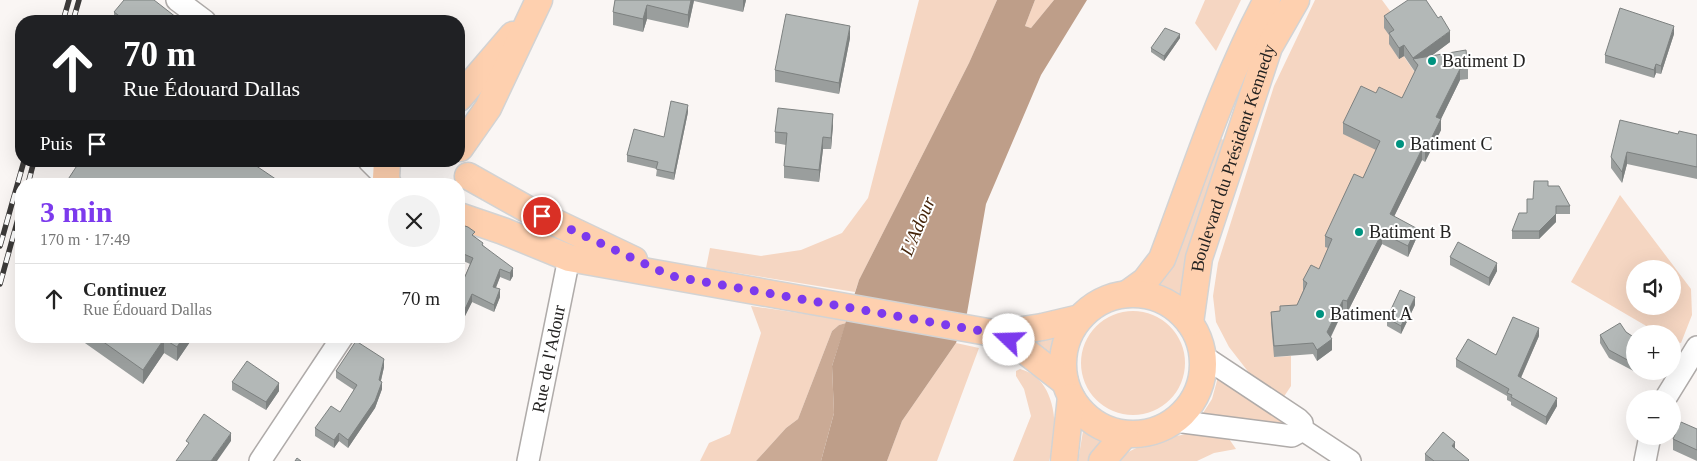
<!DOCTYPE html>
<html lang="fr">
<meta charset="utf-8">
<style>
body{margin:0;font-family:Georgia,serif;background:#f2f2f2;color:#222;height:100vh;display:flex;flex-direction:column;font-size:19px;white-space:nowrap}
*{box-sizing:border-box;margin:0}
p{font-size:16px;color:#767676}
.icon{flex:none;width:28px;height:28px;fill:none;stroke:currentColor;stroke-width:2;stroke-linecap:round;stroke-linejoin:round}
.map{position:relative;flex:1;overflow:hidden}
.drawer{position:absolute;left:15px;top:178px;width:450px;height:165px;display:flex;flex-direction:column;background:#fff;border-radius:20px;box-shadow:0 5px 20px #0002}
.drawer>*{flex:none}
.hud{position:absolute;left:15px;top:15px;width:450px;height:152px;border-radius:20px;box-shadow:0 5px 20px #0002;background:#202124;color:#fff;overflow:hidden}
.tools{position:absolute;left:1626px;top:260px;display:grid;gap:10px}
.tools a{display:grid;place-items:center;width:55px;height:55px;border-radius:50%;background:#fff;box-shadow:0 5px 20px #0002;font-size:25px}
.pin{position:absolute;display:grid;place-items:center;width:42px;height:42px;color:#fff;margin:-21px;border:2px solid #fff;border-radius:50%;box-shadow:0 1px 5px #0007}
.me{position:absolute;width:55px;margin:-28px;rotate:291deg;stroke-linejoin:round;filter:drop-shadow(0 0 4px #0008)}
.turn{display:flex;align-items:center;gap:18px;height:105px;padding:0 25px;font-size:22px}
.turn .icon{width:65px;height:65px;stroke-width:2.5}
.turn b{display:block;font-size:35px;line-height:42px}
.then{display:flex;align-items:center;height:48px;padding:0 25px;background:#0003;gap:10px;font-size:19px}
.round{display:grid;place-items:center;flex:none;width:52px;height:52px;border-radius:26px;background:#f2f2f2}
.headline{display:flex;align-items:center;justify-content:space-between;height:85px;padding:0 25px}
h1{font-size:30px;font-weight:600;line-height:38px;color:#7c3aed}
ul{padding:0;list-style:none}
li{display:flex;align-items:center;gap:15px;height:70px;padding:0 25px;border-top:1px solid #e0e0e0}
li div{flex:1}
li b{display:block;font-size:19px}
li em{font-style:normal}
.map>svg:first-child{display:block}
.green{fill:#f5d6c2;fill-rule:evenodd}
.forest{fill:#caaa95}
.water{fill:#be9e89}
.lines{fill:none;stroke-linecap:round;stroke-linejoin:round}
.minor-casing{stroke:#afaba9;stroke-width:24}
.major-casing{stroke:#d3d3d3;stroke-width:29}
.minor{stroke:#fff;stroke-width:21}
.major{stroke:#fed0af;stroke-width:26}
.rail-casing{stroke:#3c3a39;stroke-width:5.5}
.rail{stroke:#fff;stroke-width:4;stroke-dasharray:11;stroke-linecap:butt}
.wall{fill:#9a9e9d}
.shaded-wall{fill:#7d8180}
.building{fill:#b3b8b7;stroke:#7d8180}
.route{stroke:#7c3aed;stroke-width:9;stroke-dasharray:0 16.2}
.poi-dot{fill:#009380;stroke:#fff;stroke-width:2}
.labels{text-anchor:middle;stroke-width:4;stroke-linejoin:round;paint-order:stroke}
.poi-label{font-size:18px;fill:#232221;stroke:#fff;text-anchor:start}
.street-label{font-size:18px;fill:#232221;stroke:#fff}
.water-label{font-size:19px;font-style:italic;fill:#46250a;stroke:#fff}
</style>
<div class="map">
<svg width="1697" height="461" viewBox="0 0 1697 461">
<rect width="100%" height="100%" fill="#faf6f4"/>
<path class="green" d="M919 0H997L969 63 859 280 855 292 706 268 710 248 761 256 801 250 842 233 868 198Z
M1035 0H1054L1031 28 1025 26Z
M1205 0H1241L1216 51 1195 23Z
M1315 0H1382L1396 19 1394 42 1418 77 1383 149 1325 246 1333 250 1274 357 1291 356V386L1283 398 1250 374 1229 347 1216 322 1213 296 1218 263 1274 86Z
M1217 137 1226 141 1185 297 1155 283Z
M1620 195 1691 289 1692 315 1681 343 1673 341 1672 334H1660L1571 282ZM1635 269H1672V306H1635Z
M751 306 847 320 846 323 839 325 832 331 798 419 786 428 756 461H700L709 443 730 434 761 333Z
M1081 363a52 52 0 1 1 104 0a52 52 0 1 1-104 0Z
M1059 329 1053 355 1020 337Z
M956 343 979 348 937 461H887L902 421Z
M1020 369C1057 378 1060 431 1049 461H1013L1031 416 1024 389 1016 376V371Z
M1218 377 1243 395 1290 421 1288 427 1203 413 1212 399Z
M1083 431 1105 442 1089 461H1078Z
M1202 431 1225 433 1236 449 1214 453 1197 461H1117C1135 442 1176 436 1202 431Z"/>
<path class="forest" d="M846 323 832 366 834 413 821 461H756L786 428 798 419 832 331 839 325Z"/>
<path class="water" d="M997 0H1035L1025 26 1031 28 1054 0H1087L1041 75 986 204 967 313 956 343 902 421 887 461H821L834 413 832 366 859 280 969 63Z"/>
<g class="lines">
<g class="minor-casing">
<g id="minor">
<path d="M177 0 205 21"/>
<path d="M369 161 386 178"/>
<path d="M1203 356 1298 419 1302 423 1303 430 1350 461"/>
<path d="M1665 399 1697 347"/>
<path d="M1175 421 1292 436 1303 430"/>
<path d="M260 461 343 336"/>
<path id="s1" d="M528 461 569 258"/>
<path d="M1645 461 1650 436"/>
</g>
</g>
<g class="major-casing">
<g id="major">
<path d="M459 98 513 35"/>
<path d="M460 148 488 108 539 0"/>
<path d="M387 161 386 178 388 184"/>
<path d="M468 176 525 208 634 260"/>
<path d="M459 216 503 231 569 258 999 334 1042 327 1080 318"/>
<path d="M1127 294 1145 281 1162 259C1195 172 1223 82 1267 0"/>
<circle cx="1133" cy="364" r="70"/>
<path id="s2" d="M1190 323 1199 258 1269 47 1296 0"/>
<path d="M999 334 1020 347 1065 382"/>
<path d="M1064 461 1071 397"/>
<path d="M1102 461 1125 434"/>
</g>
</g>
<use href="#minor" class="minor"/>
<use href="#major" class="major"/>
<g class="rail-casing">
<path id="rail" d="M63 21 69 0
M73 21 79 0
M28 184 34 161
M0 246 24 161
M0 284 21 208"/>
</g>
<use href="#rail" class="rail"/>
</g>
<path class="wall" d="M615 0H746L743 12 694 1 688 28 647 19 643 32 613 25V12Z
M114 12 181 21H114Z
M1384 16 1450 42 1431 56 1468 68V79L1460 80 1441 119V130L1425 162 1422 160 1394 216 1416 239 1408 257 1382 244 1347 313 1343 311 1331 337 1332 350 1317 361 1313 354 1274 357 1271 323V312L1280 311 1297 305 1303 291V280L1319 269 1328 248 1325 247V236L1363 178 1376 150 1343 134V123L1376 93 1402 98 1415 72 1404 56 1399 59 1389 44V35L1384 28Z
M1674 34 1661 74 1656 73 1654 78 1605 63V55Z
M850 38 839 94 775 82V70Z
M1180 38 1164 61 1151 52V48Z
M688 112 674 180 656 176 657 169 627 162V155L664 137Z
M833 125 831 149H823L819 182 784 178V166L786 145 775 143V132Z
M1678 134 1697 135V179L1627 164 1622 183 1611 168V157Z
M1548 186 1570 206V214H1556V222L1539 239H1512V231L1527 213 1533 199Z
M459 224 475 237 513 276 510 281 500 277 496 288 500 297 494 312 472 302 465 316 459 314V287L460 288 470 264 459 259Z
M1450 257 1497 271 1489 286 1450 265Z
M1415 305 1401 334 1387 326V318Z
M1626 332 1635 338V371H1646L1643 376 1609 358 1600 343V335Z
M75 336H194L177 361 164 353 143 384Z
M1539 336 1521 378 1557 406 1546 425 1511 405V402L1507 400V396L1456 367V359L1496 355Z
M384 367 381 381 382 389 375 408 348 448 339 441 334 448 315 436V428L340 412 354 390 336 378V371Z
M232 382 279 391 266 410 232 390Z
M1697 429V461L1673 450V439Z
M1455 449 1469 461H1425V454Z"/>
<path class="shaded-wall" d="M691 0H694L688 28V15Z
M743 0H746L743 12Z
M647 5V19L643 32V19Z
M850 26V38L839 94V83Z
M1674 26V34L1661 74V66Z
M1450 31V42L1418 66 1413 59V69V58Z
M1180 34V38L1164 61V56Z
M1404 45V56L1399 59V48Z
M1656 64V73L1654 78V70Z
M1460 69V80L1441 119V130L1425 162V151L1436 117Z
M688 105V112L674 180V173Z
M833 114V125L831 149V138Z
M823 137V149L819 182V170Z
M1422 149V160L1390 225V214Z
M1627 152V164L1622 183V172Z
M1556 206V222L1539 239V231Z
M1416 228V239L1408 257V246Z
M1382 233V244L1347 313V301Z
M1497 263V271L1489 286V278Z
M513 268V276L510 281V273Z
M500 269V277L493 294V287Z
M500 289V297L494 312V305Z
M472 294V302L465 316V309Z
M1415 297V305L1401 334V326Z
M1343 300V311L1328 342 1332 339V350L1317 361V350L1327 332Z
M1539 328V336L1518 384V376Z
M184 336H194L177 361V347Z
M164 339V353L143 384V370Z
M384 359V367L379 388V380Z
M382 382V389L375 408 348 448V440Z
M279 383V391L266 410V402Z
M1557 398V406L1546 425V417Z
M231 433V441L217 461H211Z
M339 433V441L334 448V440Z
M1455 442V450L1452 446Z"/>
<path class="building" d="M124 0H154L181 21H126L114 12Z
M615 0H691L688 15 647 5 643 19 613 12Z
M1408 0H1426L1438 18 1441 16 1450 31 1413 58 1404 45 1399 48 1389 33 1394 30 1384 16Z
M1620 8 1674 26 1661 66 1656 64 1654 70 1605 55Z
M786 14 850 26 839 83 775 70Z
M1165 28 1180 34 1164 56 1151 48Z
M1466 50 1468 68 1460 69 1436 117 1441 119 1425 151 1422 149 1390 214 1416 228 1408 246 1382 233 1347 301 1343 300 1327 332 1332 339 1317 350 1313 343 1274 346 1271 312 1280 311V306L1297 305 1307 283 1303 280 1311 265 1319 269 1332 239 1325 236 1354 174 1363 178 1380 141 1343 123 1361 86 1376 93 1379 87 1402 98 1418 65 1413 59Z
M671 101 688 105 674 173 656 169 658 162 627 155 634 129 664 137Z
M778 108 833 114 831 138 823 137 819 170 784 166 787 133 775 132Z
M1620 120 1678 134 1679 131 1697 135V167L1627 152 1622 172 1611 157Z
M80 161H249L283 184H65Z
M1534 181H1548V186H1559L1570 206H1556V214L1539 231H1512L1519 213H1527V199H1533Z
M459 224 468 227 475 232 472 235 483 243 482 245 513 268 510 273 500 269 493 287 500 289 494 305 472 294 465 309 459 306V287L460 288 473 258 459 252Z
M1458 242 1497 263 1489 278 1450 257Z
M1400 290 1415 297 1401 326 1387 318Z
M1513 317 1539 328 1518 376 1557 398 1546 417 1511 397 1512 395 1507 393 1509 389 1456 359 1468 339 1496 355Z
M1620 323 1626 332 1635 338V364L1609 350 1600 335Z
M95 336H184L177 347 164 339 143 370Z
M356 341 384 359 379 380 382 382 375 401 348 440 339 433 334 440 315 428 331 406 340 412 357 385 336 371Z
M247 361 279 383 266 402 232 382Z
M204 414 231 433 211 461H176L189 443 186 441Z
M1681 422 1697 429V450L1673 439Z
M1443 432 1455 442 1452 446 1469 460 1468 461H1434L1425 454Z
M297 458 301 461H295Z"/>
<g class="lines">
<path class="route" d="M542 216 671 276 998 334 1009 340"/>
</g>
<g class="poi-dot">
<circle cx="1432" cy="61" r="5"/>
<circle cx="1400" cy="144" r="5"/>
<circle cx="1359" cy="232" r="5"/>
<circle cx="1320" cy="314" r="5"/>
</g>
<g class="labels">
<g class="poi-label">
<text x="1442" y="67">Batiment D</text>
<text x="1410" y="150">Batiment C</text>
<text x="1369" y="238">Batiment B</text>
<text x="1330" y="320">Batiment A</text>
</g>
<g class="street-label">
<text dy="6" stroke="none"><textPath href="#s2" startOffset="171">Boulevard du Président Kennedy</textPath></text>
<text dy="6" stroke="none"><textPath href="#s1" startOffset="104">Rue de l'Adour</textPath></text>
</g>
<g class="water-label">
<text transform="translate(917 226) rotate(-67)" y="7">L'Adour</text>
</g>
</g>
</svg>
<div class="tools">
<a><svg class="icon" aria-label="sound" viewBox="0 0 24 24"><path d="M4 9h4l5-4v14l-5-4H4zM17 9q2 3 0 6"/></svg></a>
<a>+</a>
<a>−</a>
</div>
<div class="pin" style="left:542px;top:216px;background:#d93025"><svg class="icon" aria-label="arrive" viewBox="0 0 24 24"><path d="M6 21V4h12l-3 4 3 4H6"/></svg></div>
<svg class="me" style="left:1009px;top:340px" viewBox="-20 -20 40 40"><circle r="19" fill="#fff"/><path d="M0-13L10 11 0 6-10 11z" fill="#7c3aed"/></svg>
<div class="hud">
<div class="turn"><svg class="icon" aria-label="ahead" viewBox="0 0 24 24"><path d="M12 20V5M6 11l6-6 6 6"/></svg><div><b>70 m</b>Rue Édouard Dallas</div></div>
<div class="then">Puis<svg class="icon" aria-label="arrive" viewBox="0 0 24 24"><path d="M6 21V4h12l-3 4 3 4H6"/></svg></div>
</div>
<section class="drawer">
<div class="headline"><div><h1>3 min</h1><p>170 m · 17:49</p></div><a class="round"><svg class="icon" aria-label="close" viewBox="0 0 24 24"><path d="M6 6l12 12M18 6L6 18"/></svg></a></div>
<ul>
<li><svg class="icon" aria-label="ahead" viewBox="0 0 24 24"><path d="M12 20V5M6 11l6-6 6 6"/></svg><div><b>Continuez</b><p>Rue Édouard Dallas</p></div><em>70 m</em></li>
</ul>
</section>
</div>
